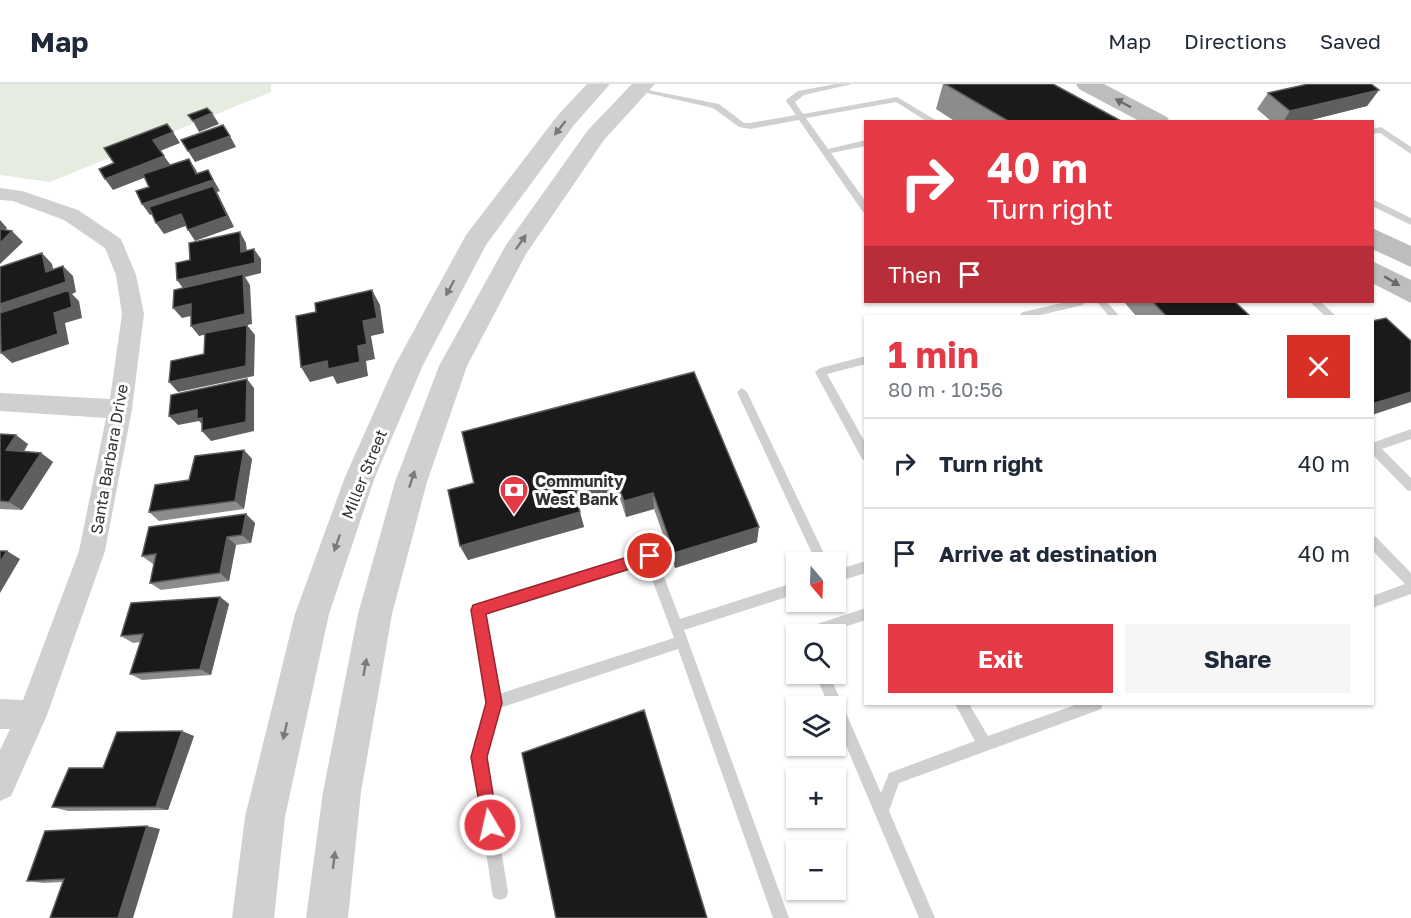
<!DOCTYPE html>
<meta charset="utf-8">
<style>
body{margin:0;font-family:"Golos Text",sans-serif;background:#f6f6f7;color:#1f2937;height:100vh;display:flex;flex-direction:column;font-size:22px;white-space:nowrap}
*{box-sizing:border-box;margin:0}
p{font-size:20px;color:#747a83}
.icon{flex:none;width:33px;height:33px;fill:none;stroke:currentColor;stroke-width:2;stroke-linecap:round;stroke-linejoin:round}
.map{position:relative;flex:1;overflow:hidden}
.details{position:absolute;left:864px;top:231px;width:510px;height:390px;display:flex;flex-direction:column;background:#fff;border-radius:0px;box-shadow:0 2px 4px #0004}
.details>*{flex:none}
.banner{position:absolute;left:864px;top:36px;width:510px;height:183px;border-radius:0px;box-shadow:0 2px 4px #0004;background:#e63946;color:#fff;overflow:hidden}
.needle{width:39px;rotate:161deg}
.controls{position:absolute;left:786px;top:468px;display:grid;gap:12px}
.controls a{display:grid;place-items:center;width:60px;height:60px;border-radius:0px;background:#fff;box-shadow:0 2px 4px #0004;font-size:30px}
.pin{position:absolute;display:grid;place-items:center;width:51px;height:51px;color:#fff;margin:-26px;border:3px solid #fff;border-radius:50%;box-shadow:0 2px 6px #0007}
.me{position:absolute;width:66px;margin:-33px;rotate:351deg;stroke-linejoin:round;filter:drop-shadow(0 0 4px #0008)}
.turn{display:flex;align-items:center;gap:21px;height:126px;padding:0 24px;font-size:27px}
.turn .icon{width:78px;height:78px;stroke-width:2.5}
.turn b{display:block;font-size:42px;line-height:51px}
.then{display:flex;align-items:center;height:57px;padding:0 24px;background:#0003;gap:12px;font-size:22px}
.round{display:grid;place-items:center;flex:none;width:63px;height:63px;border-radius:0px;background:#f6f6f7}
.headline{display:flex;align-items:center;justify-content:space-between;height:102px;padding:0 24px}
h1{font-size:36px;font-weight:700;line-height:45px;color:#e63946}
.primary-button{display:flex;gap:12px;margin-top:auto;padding:12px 24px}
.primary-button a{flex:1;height:69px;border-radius:0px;background:#e63946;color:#fff;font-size:24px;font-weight:700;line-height:69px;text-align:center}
.primary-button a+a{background:#f6f6f7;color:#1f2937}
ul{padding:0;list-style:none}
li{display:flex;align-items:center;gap:18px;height:90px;padding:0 24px;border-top:2px solid #e0e1e3}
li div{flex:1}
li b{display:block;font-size:22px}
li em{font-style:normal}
header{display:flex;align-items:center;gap:36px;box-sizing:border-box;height:84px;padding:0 30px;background:#fff;border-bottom:2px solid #e0e1e3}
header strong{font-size:28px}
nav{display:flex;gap:33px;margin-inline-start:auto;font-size:21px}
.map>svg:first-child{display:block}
.green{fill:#e6ecdf}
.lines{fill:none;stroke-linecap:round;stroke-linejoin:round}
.service{fill:#d0d0d0;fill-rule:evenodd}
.minor{fill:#d0d0d0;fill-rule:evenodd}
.tertiary{fill:#d0d0d0;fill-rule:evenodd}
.secondary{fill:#bdbdbd;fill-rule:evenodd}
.wall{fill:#8c8c8c}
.shaded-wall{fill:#5f5f5f}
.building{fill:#1a1a1a;stroke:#5f5f5f;stroke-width:1.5}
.oneway{fill:#6a6a6a}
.oneway2{fill:#7a7a7a}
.route{fill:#e63946;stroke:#96252e;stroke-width:1.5}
.labels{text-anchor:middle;stroke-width:6;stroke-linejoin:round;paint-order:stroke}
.street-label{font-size:16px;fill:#333;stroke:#fff}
.poi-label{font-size:16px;font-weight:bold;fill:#333;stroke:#fff;text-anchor:start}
</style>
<header>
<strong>Map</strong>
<nav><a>Map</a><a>Directions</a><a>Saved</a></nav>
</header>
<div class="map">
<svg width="1411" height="834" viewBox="0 0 1411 834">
<rect width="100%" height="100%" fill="#fff"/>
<path class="green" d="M0 0H271V8L50 98 0 91Z"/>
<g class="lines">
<path class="service" d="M835 0H852L804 11 795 18 803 30 897 13 939 38H928L896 18 806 34 828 65 866 56V62L831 69 866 118V129L863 128 799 36 750 45 739 43 713 24 634 6 638 4 719 20 744 39H750L796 31 786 17 787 15 798 7Z
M1381 43 1411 63V70L1380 49 1372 50V45Z
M1372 115 1411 134V141L1372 122Z
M1066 218H1084L1083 221 1036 232H1018L1023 228Z
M1097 218H1107L1119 232H1109Z
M1310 218H1321L1336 232H1325Z
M866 272V280L827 290 866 360V377L862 375 815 288 820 284Z
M742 304 747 308 828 478H816L737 308Z
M1411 345V355L1382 365 1411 394V407L1407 406 1372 370V359Z
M1372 452 1376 453 1411 489V510L1372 524V512L1405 500 1372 466Z
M650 466 654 468 656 472 680 535 796 498V510L684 546 789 834H773L678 565 500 624 486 673 508 808 506 814 500 816 494 814 492 808 472 673 487 619 471 526 473 522ZM646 479 674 554 499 610 485 530Z
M866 477V489L836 498V486Z
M866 524V536L822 550H798L800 546 805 544Z
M815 590H829L881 709 889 689 975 657 955 620H969L988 652 1078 620H1103L1101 625 1096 627 899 699 889 727 935 834H919L836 638V622H829Z"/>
<path class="minor" d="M0 104 22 107 78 126 121 155 136 191 144 230 132 325 105 467 47 631 11 712 0 717V666L10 645H0V615L23 616 79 467 106 334 0 327V309L110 315 122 230 116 191 105 164 64 136 13 117 0 116Z"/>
<path class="tertiary" d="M587 0H610L574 41 486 161 423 281 375 393 329 530 285 733 274 834H232L245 733 295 530 345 393 395 281 466 151 558 31Z
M632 0H655L604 56 526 170 467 282 427 398 392 530 361 708 348 834H306L323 708 358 530 395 398 439 282 506 161 588 46Z"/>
<path class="secondary" d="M1076 0H1104L1167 33 1170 38H1141L1079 5Z
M1372 144 1411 162V183L1372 165Z
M1372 177 1411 196V219L1372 199Z"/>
</g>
<path class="wall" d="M943 0H1053L1123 38H956L936 25Z
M1379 6 1367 22 1303 38H1272L1257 25 1268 9Z
M1126 218H1235L1250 232H1136L1125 219Z
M694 288 757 458 675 484 654 425 626 433 619 412 578 423 584 443 468 476 460 462 474 399Z
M0 350 28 360 24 368 41 369 53 378 22 426 0 425Z
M244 366 252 375 244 425 159 437 149 428 189 396Z
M246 430 255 439 251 459 236 461 229 497 161 506 150 499 154 480H153L142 472Z
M220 513 229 520 211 591 142 596 130 590 140 558 133 559 121 552Z
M194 652 168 726 68 727 52 723 103 684Z
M160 745 63 798 43 799 27 797Z"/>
<path class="shaded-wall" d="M1379 6 1367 22 1303 38H1283L1290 27Z
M212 29 219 40 199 48 193 37Z
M173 48 180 59 160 67 153 56Z
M230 52 236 63 195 78 188 67Z
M164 72 172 83 113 106 105 95Z
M189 75 196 86 203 100 208 86 220 107 217 108 234 143 195 157 188 146 216 108 150 131 142 120 196 90Z
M181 130 188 141 164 150 156 139Z
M0 136 7 144 0 151Z
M12 147 23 158 0 180V159Z
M240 148 246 159 248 179 241 168Z
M254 165 261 175V189L245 193 250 201 252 240 247 241 255 251 254 292 178 308 169 298 247 241 199 252 191 242 245 230 185 207 177 196Z
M42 169 52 180 56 198 46 188Z
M63 182 73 192 76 208 72 210 79 217 82 234 65 239 69 260 12 279 1 269 0 220Z
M372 206 380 221 384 249 371 252 375 275 366 277 368 292 337 300 333 292 310 298 301 283 358 262 363 237Z
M191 220 199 230 182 234 173 224Z
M247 295 254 304V347L211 357 202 347Z
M1411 308V318L1372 331V320Z
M197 326 204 336 206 344 199 337 178 341 169 332Z
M16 351 28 360 19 375 6 366Z
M244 366 252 375 244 425 235 417Z
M41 369 53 378 22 426 9 418Z
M616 396 619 412 578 423 574 407Z
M653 409 654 425 626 433 624 417Z
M580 428 584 443 468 476 460 462Z
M246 430 255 439 251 459 242 451Z
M759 443 757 458 675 484 674 469Z
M227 453 236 461 229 497 220 489Z
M7 467 20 475 0 509V478Z
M220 513 229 520 211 591 200 585Z
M182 647 194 652 168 726 156 723Z
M147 742 160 745 133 834H118Z"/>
<path class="building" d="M945 0H1053L1123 38H1010Z
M1308 0H1371L1379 6 1290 27 1268 9Z
M207 24 212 29 193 37 188 31Z
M167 40 173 48 153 56 164 72 105 95 99 85 114 79 104 64Z
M223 41 230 52 188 67 181 56Z
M189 75 196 90 208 86 213 96 142 120 136 107 149 103 143 90Z
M213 102 227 132 188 146 181 130 156 139 149 123Z
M0 145 12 147 0 159Z
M240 148 241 168 254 165 255 179 177 196 176 179 190 176 189 159Z
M42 169 46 188 63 182 66 198 0 220V183Z
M243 190 245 230 191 242V220L173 224 174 206Z
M69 206 72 223 54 229 58 250 1 269 0 229Z
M372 206 377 234 363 237 367 260 358 262 360 278 328 285 327 277 301 283 296 232 316 228 315 219Z
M1153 218H1235L1250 232H1166Z
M1386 234 1411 257V308L1372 320V237Z
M247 241 246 282 169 298 171 277 204 270 205 249Z
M694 288 759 443 674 469 653 409 624 417 616 396 574 407 580 428 460 462 448 406 474 399 462 348Z
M247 295 246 338 202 347V334L197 335V326L169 332 171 311Z
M0 350 16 351 6 366 41 369 9 418 0 417Z
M244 366 235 417 149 428 155 401 189 396 195 372Z
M246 430 242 451 227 453 220 489 150 499 156 470 142 472 149 443Z
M0 467H7L0 478Z
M220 513 200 585 130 590 143 550 121 552 131 519Z
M644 626 707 834H556L522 669Z
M182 647 156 723H52L69 684H103L117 648Z
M147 742 118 834H50L64 795 27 797 45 747Z"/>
<defs><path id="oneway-solid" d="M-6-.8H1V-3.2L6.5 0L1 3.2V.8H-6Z" transform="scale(1.5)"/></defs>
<g class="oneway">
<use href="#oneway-solid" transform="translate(1123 19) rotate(-152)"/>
<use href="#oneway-solid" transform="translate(1392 197) rotate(31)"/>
</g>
<g class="oneway2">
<use href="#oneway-solid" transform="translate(560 44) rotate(128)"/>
<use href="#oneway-solid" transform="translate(521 158) rotate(-55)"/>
<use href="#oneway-solid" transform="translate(450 204) rotate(118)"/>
<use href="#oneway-solid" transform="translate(412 395) rotate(-72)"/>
<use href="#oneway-solid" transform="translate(337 459) rotate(109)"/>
<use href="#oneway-solid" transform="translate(365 583) rotate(-80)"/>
<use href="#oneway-solid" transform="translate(285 647) rotate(103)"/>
<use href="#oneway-solid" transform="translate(334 776) rotate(-83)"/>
</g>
<path class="route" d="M650 466 658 472 655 477 486 530 502 619 487 673 498 741 496 747 490 749 484 747 471 673 486 619 471 526 473 521Z"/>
<defs>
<g id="bank-pin" transform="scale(1.5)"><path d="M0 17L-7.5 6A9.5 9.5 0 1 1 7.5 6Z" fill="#e63946" stroke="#fff"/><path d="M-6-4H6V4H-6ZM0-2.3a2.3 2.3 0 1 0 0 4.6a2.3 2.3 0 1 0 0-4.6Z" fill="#fff"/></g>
</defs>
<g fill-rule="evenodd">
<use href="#bank-pin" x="514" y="406"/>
</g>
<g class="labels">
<g class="street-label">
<text transform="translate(109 375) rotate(-80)" y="6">Santa Barbara Drive</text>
<text transform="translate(364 390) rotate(-68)" y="6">Miller Street</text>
</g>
<g class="poi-label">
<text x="535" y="403">Community<tspan x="535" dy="18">West Bank</tspan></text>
</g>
</g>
</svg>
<div class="controls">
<a><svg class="needle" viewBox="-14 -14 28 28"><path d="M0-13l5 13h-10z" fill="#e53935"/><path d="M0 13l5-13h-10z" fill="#747a83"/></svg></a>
<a><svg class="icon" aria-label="search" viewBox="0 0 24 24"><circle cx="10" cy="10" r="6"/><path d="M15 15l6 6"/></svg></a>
<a><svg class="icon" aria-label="layers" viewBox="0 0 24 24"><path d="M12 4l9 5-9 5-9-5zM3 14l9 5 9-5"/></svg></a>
<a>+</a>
<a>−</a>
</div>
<div class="pin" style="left:650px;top:472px;background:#d93025"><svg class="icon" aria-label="arrive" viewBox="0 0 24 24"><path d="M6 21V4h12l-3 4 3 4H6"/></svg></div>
<svg class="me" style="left:490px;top:741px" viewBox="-20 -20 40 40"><circle r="17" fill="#e63946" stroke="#fff" stroke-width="3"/><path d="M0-11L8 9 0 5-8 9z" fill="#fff"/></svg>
<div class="banner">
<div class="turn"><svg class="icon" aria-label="right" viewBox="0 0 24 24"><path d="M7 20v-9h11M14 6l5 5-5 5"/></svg><div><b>40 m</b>Turn right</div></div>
<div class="then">Then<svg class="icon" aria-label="arrive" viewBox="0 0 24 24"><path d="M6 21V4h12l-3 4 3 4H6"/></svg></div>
</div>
<section class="details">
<div class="headline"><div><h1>1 min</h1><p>80 m · 10:56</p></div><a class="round" style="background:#d93025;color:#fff"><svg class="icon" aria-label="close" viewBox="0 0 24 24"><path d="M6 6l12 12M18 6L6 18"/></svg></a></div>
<ul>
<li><svg class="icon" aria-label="right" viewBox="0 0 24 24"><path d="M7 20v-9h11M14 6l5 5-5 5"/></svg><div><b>Turn right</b></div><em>40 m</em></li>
<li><svg class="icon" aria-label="arrive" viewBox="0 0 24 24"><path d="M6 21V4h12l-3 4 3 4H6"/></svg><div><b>Arrive at destination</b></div><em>40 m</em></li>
</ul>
<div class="primary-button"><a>Exit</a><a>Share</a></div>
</section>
</div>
